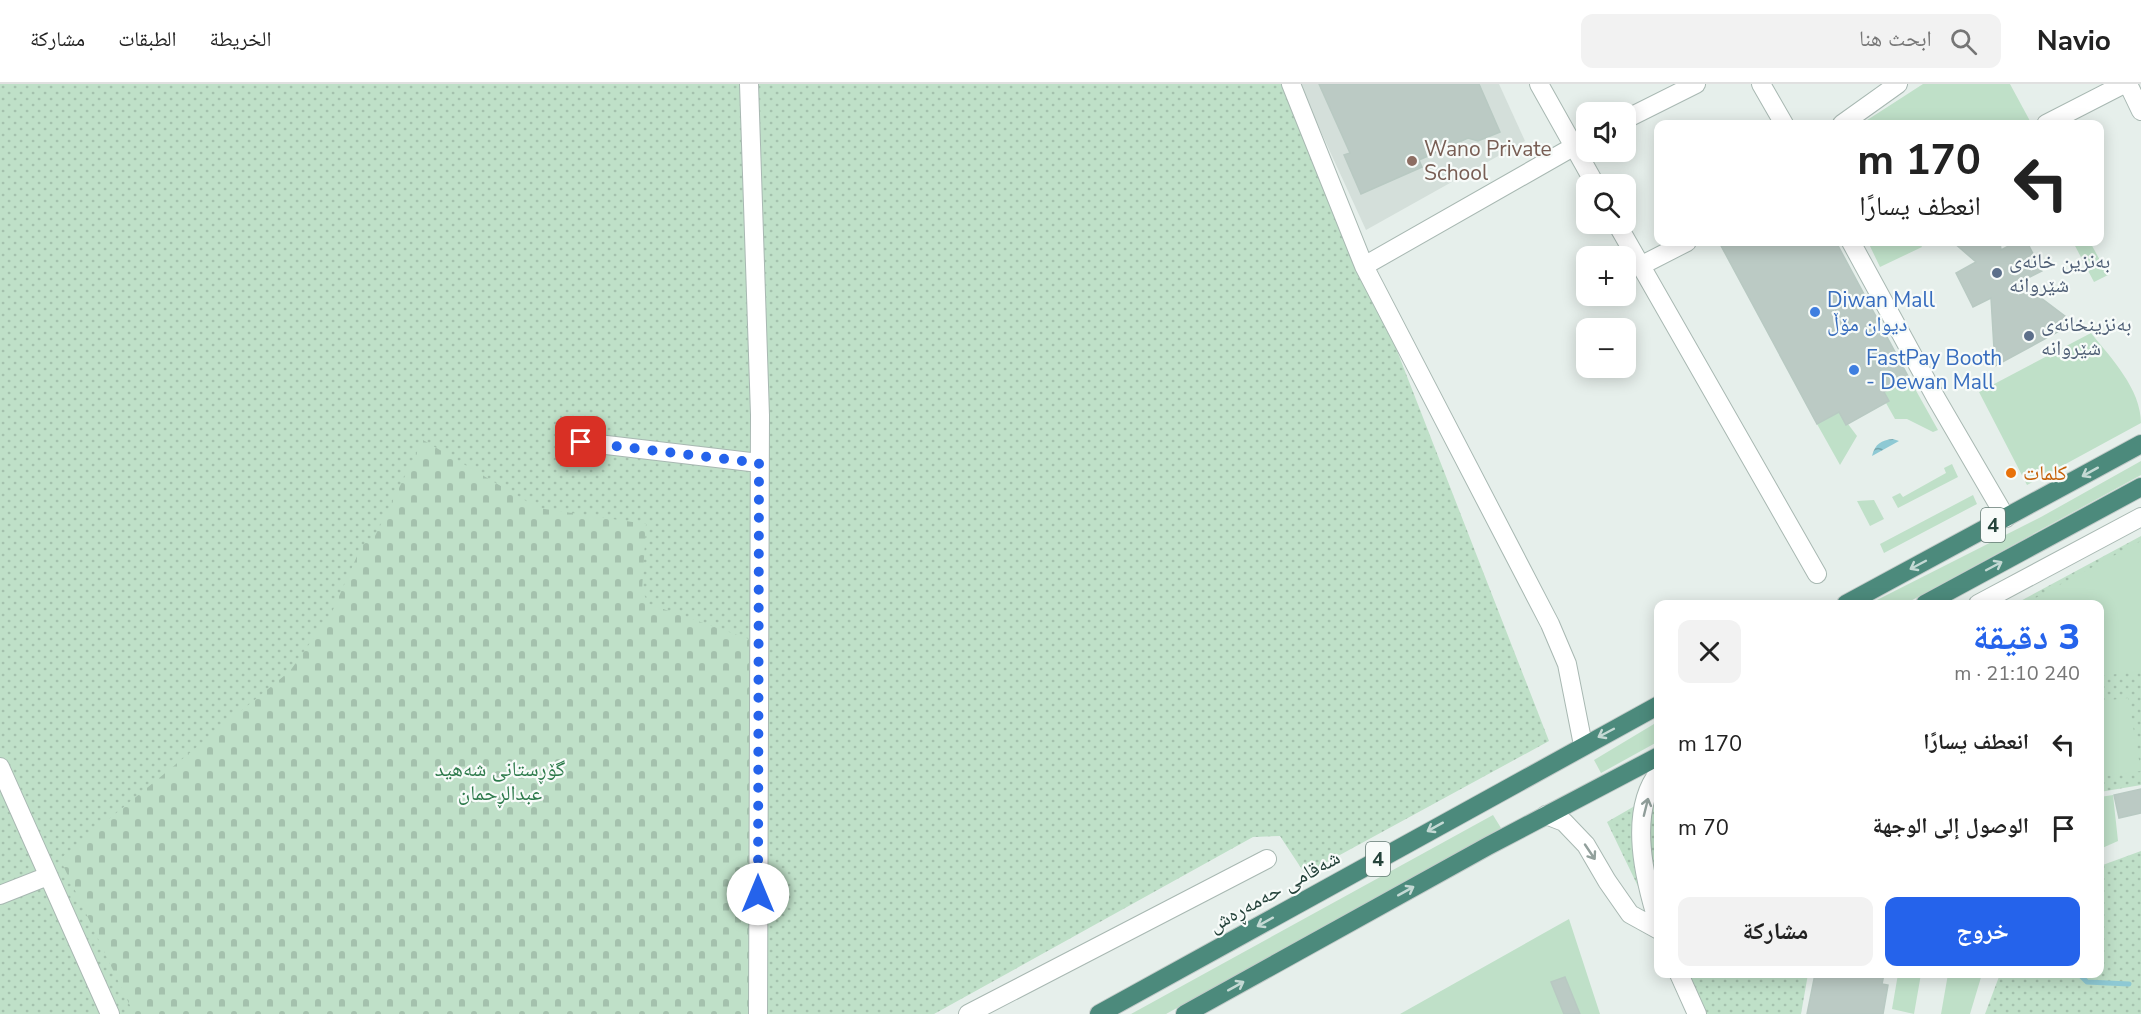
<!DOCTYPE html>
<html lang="ar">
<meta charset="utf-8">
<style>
body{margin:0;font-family:"Nunito Sans","Noto Naskh Arabic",sans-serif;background:#f2f2f2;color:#222;direction:rtl;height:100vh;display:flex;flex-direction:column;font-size:22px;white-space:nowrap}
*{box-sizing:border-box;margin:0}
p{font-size:20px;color:#767676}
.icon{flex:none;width:33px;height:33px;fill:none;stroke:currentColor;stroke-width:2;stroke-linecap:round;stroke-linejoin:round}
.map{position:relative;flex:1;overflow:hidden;direction:ltr}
.panel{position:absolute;left:1654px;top:516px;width:450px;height:378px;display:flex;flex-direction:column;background:#fff;border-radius:12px;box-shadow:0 3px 15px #0003;direction:rtl}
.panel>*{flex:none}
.guide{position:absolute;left:1654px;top:36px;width:450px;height:126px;border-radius:12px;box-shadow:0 3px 15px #0003;direction:rtl;background:#fff;color:#222;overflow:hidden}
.fabs{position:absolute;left:1576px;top:18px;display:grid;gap:12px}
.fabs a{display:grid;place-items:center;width:60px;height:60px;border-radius:12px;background:#fff;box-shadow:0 3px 15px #0003;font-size:30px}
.pin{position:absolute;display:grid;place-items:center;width:51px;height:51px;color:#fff;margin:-26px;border-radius:12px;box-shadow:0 3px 9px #0006}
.me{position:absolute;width:66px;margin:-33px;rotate:0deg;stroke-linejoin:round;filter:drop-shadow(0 0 4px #0008)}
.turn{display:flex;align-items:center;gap:21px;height:126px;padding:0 24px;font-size:27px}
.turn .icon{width:78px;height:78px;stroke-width:2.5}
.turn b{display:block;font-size:42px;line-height:51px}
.round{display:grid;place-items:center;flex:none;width:63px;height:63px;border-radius:12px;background:#f2f2f2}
.overview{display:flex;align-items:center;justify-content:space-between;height:102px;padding:0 24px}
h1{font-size:36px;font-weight:800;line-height:45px;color:#2563eb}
.button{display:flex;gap:12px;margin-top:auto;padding:12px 24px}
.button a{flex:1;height:69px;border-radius:12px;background:#2563eb;color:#fff;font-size:24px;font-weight:800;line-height:69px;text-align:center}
.button a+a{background:#f2f2f2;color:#222}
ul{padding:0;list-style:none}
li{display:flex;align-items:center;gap:18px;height:84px;padding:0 24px}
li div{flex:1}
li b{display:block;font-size:22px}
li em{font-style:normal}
header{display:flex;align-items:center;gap:36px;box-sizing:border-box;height:84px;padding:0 30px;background:#fff;border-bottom:2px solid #e0e0e0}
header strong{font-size:28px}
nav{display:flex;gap:33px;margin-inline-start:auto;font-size:21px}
.search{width:420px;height:54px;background:#f2f2f2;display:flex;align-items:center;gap:15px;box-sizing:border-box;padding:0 21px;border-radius:12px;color:#767676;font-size:22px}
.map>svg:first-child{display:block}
.built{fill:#d4dfda}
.grass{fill:url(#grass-dots)}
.cemetery{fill:url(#cemetery-stones)}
.garden{fill:#bfe0c8}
.water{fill:url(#water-waves)}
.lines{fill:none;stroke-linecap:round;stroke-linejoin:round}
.stream{stroke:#8ec9d4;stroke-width:5}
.building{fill:#bbcac4;stroke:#b8c9c2;stroke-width:1.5}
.minor-casing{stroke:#a8b8b2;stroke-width:20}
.tertiary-casing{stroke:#a8b8b2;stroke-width:20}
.trunk-casing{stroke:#c2cac8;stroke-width:20}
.minor{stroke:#fff;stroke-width:18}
.tertiary{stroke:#fff;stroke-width:18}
.trunk{stroke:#4c8a7c;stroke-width:18}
.oneway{stroke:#c4d9d4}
.oneway2{stroke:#92a09c}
.route{stroke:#2563eb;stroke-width:10;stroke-dasharray:0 18}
.education-dot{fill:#8d6e63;stroke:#f7fbf9;stroke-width:2}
.service-dot{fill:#5c6f8a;stroke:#f7fbf9;stroke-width:2}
.shop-dot{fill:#3f7fe0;stroke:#f7fbf9;stroke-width:2}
.food-dot{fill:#e8710a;stroke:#f7fbf9;stroke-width:2}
.labels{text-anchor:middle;stroke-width:4.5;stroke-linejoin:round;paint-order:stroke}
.shield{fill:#f7fbf9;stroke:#637a73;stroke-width:1.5}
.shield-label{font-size:20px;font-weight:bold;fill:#24423a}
.education-label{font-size:21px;fill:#785e54;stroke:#f7fbf9;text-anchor:start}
.service-label{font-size:21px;fill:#4e5e75;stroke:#f7fbf9;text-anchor:start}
.shop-label{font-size:21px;fill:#366cbe;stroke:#f7fbf9;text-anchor:start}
.food-label{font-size:21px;fill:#c56008;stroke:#f7fbf9;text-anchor:start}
.park-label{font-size:21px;fill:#2d7a4b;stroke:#f7fbf9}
.street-label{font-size:21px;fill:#24423a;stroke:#f7fbf9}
</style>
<header>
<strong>Navio</strong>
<div class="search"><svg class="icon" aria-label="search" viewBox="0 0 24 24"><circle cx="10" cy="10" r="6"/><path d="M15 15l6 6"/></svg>ابحث هنا</div>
<nav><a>الخريطة</a><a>الطبقات</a><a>مشاركة</a></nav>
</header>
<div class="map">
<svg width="2141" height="930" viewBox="0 0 2141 930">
<defs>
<pattern id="grass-dots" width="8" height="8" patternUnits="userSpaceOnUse" patternTransform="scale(1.5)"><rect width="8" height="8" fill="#bfe0c8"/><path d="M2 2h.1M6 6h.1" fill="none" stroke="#a4c1ad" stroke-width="1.8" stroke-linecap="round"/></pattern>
<pattern id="cemetery-stones" width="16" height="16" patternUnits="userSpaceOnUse" patternTransform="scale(1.5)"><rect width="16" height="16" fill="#bfe0c8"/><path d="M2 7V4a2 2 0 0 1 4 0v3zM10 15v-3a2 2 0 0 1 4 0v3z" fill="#a4c1ad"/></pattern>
<pattern id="water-waves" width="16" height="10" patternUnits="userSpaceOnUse" patternTransform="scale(1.5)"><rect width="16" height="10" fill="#8ec9d4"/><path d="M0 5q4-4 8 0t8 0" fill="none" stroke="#74a5ad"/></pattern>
</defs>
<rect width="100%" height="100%" fill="#e6efeb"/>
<path class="built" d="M1299 0H1499L1525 57 1366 146Z"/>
<path class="grass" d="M0 0H1288L1364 182 1549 657 1305 790 1280 752 1253 753 934 930H0Z
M2141 452V701L2100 708V520H2015Z
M1659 708V846L1607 738Z
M2141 767V930H1985L2000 890H2100V782Z
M1680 890H1808L1801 930H1700Z"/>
<path class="cemetery" d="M423 356 538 424 646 440 642 507 649 520 749 555V930H134L60 775 290 587 332 528 362 461 374 454Z"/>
<path class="garden" d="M1923 0H2010L2030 37 2023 40H1861Z
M1868 158H1919L1922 163 1880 183Z
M2073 158H2090L2108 191 2094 198Z
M2091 249C2111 274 2141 305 2141 339L2027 401 1979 308Z
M1909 294 1938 346 1933 348 1907 335H1895L1886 319 1889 317 1884 308Z
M1839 328 1857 352 1840 381 1817 340Z
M2141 377V391L1905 520H1869L2041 433Z
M1952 380 1958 393 1898 424 1892 413 1900 409 1903 413 1946 389 1944 384Z
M1973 411 1977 420 1884 469 1880 460Z
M1874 416 1884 435 1870 442 1857 417Z
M2141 457V587L2100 592V520H2024Z
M2128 614 2141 687 2100 693V617Z
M1659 637V657L1601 689 1594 676Z
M2113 711 2118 757 2100 765V713Z
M1493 731 1501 744 1166 930H1131Z
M1569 835 1600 930H1400Z
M1898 890H1921L1914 930 1892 925Z
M1948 890H1982L1970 930H1941Z"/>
<path class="water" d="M1893 355 1899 357 1872 372C1875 360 1881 356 1893 355Z"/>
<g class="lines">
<path class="stream" d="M2079 890 2087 898 2129 900"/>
</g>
<path class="building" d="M1319 0H1479L1500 48 1478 57 1468 54 1419 76 1422 83 1361 110 1344 71 1350 69Z
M1719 158H1836L1909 294 1884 308 1889 317 1846 341 1839 328 1817 340Z
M1953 158H2000L2001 166 2016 158H2027L2042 187 2020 198 2074 239 1995 282 1991 214 1973 223 1956 189 1976 178Z
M2141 705V729L2119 734 2114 711Z
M1815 890H1884L1882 900 1888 901 1883 930H1807Z
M1565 893 1580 930H1564L1551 898Z"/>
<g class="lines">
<g class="minor-casing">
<path id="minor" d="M749 0 760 331 758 930
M1291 0 1364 182 1550 540 1567 580 1583 661
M1539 0 1595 100
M1761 0 1784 40
M2128 0 2141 27
M1626 35 1696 0
M1842 40 1898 0
M2046 40 2124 0
M1617 140 1817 490
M1851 158 1936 314 2006 434
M1642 181 1687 158
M1364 182 1587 55
M581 358 759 379
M1978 520 2141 433
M0 683 110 930
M0 811 48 792
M968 930 1267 775"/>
</g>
<g class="tertiary-casing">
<path id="tertiary" d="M1659 688C1627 728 1645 798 1659 842
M1546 731 1564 738 1586 761 1607 797 1630 830 1659 846
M1679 890 1697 930"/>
</g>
<g class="trunk-casing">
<path id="trunk" d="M1846 520 2141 360
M1925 520 2141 403
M1099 930 1659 621
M1185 930 1488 762 1659 672"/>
</g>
<use href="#minor" class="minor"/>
<use href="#tertiary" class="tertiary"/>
<use href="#trunk" class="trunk"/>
</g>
<defs><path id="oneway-shaft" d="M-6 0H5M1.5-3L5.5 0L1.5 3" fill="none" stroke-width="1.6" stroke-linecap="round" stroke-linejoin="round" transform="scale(1.5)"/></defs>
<g class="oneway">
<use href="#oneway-shaft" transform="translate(2090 388) rotate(151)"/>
<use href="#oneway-shaft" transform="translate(1918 481) rotate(152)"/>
<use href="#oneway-shaft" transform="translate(1994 482) rotate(-28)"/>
<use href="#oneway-shaft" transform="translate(1606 649) rotate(152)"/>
<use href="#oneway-shaft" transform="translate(1435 743) rotate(151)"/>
<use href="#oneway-shaft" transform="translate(1406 807) rotate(-29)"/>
<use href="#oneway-shaft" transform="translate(1265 838) rotate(151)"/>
<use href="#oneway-shaft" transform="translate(1236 902) rotate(-29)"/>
</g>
<g class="oneway2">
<use href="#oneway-shaft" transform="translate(1646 723) rotate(-76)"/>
<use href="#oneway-shaft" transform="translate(1590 768) rotate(56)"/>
</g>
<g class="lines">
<path class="route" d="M581 358 759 379 758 810"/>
</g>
<circle class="education-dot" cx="1412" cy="77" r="6"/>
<g class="service-dot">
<circle cx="1997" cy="189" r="6"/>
<circle cx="2029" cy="252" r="6"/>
</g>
<g class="shop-dot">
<circle cx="1815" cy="228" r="6"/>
<circle cx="1854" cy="286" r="6"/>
</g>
<circle class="food-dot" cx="2011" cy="389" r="6"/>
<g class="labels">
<g class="shield">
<rect x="1981" y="424" width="24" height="34" rx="4.5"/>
<rect x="1366" y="758" width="24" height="34" rx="4.5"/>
</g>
<g class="shield-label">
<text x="1993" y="448">4</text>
<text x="1378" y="782">4</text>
</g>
<g class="education-label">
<text x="1424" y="72">Wano Private<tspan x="1424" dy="24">School</tspan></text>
</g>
<g class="service-label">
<text x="2009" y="184">بەنزین خانەی<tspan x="2009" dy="24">شێروانە</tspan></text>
<text x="2041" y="247">بەنزینخانەی<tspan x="2041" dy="24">شێروانە</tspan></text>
</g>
<g class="shop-label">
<text x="1827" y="223">Diwan Mall<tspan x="1827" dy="24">دیوان مۆڵ</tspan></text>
<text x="1866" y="281">FastPay Booth<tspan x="1866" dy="24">- Dewan Mall</tspan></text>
</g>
<g class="food-label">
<text x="2023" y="396">كلمات</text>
</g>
<g class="park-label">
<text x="500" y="692">گۆڕستانی شەهید<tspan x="500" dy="24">عبدالڕحمان</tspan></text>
</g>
<g class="street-label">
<text transform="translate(1274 807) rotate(-29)" y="7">شەقامی حەمەڕەش</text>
</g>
</g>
</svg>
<div class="fabs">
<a><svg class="icon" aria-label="sound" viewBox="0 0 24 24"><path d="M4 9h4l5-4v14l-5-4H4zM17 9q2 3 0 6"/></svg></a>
<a><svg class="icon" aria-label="search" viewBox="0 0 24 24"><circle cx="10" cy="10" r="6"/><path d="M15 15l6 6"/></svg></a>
<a>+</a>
<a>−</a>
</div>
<div class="pin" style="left:581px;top:358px;background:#d93025"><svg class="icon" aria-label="arrive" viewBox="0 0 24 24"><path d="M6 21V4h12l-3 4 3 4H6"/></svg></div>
<svg class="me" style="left:758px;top:810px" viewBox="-20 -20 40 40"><circle r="19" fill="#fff"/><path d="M0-13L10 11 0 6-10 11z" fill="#2563eb"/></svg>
<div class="guide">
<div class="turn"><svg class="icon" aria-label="left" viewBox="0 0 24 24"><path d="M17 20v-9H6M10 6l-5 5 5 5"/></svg><div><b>170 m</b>انعطف يسارًا</div></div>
</div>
<section class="panel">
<div class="overview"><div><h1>3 دقيقة</h1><p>240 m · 21:10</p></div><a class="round"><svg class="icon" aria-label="close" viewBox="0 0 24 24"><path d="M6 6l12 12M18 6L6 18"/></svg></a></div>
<ul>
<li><svg class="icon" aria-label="left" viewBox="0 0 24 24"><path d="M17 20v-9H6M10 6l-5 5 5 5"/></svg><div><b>انعطف يسارًا</b></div><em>170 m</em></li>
<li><svg class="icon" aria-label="arrive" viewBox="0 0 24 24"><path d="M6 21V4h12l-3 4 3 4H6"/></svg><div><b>الوصول إلى الوجهة</b></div><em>70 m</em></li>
</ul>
<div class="button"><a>خروج</a><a>مشاركة</a></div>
</section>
</div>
